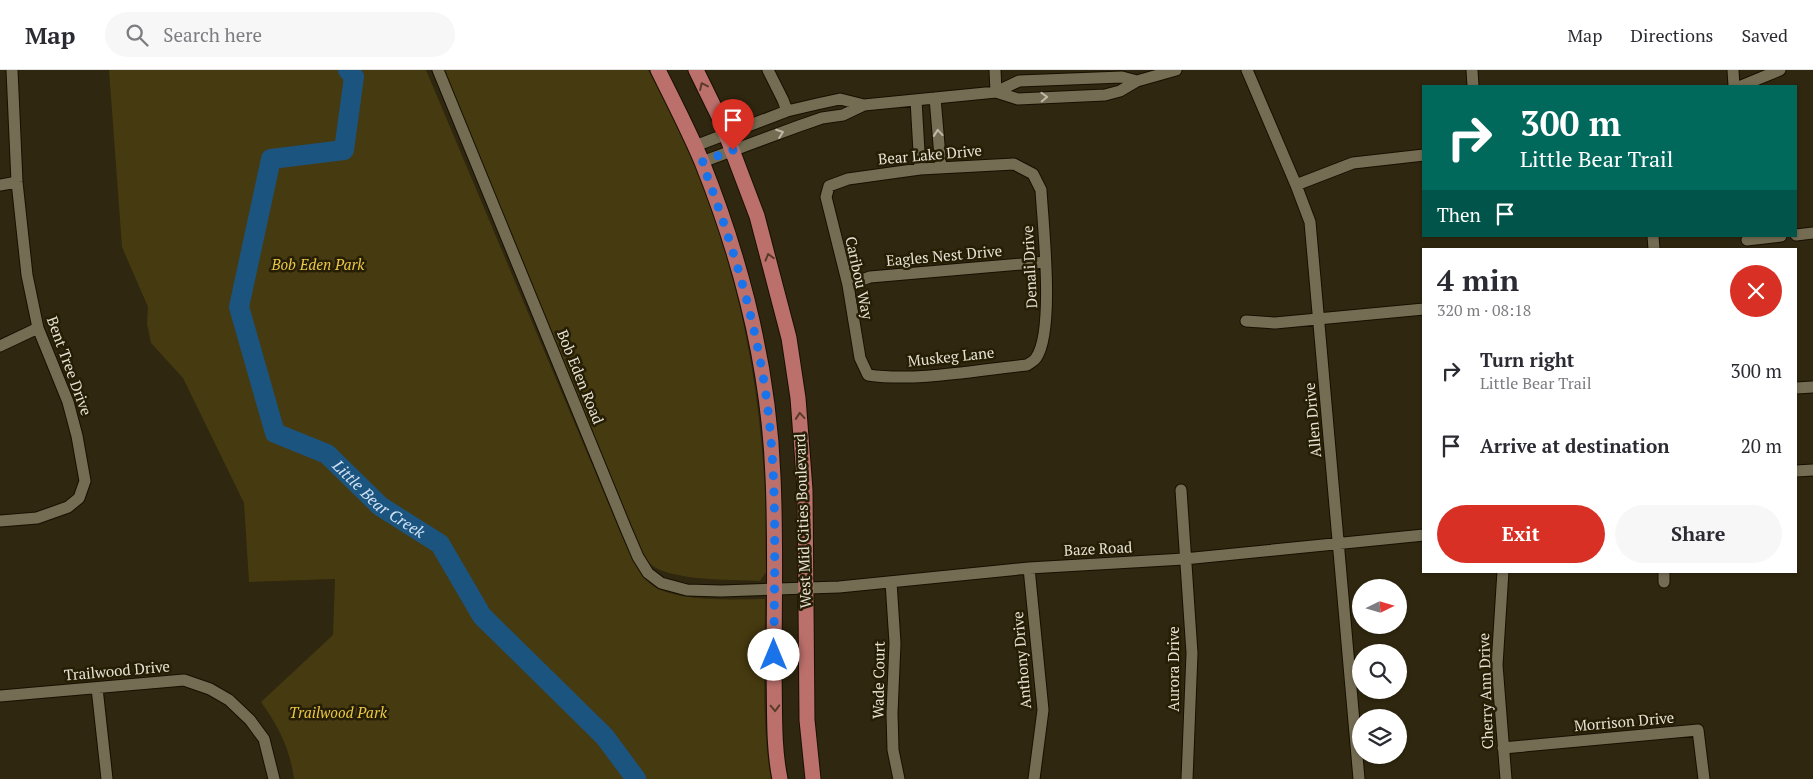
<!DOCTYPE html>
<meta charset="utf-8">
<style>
body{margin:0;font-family:"PT Serif",serif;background:#f7f7f7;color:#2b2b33;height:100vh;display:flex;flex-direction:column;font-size:19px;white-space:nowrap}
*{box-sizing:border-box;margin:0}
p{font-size:16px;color:#7c7c81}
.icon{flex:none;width:28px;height:28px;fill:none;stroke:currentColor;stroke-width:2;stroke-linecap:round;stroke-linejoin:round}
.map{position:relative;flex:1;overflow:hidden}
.panel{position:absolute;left:1422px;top:178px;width:375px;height:325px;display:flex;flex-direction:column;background:#fff;border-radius:0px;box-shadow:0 1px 4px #0004}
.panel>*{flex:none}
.hud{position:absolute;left:1422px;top:15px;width:375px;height:152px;border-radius:0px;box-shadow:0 1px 4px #0004;background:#00695c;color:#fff;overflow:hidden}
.needle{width:32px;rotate:85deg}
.controls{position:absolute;left:1352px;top:509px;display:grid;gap:10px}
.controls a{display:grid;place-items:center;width:55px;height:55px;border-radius:50%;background:#fff;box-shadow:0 1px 4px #0004;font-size:25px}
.pin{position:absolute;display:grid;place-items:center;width:42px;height:42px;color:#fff;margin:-51px -21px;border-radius:50% 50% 50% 0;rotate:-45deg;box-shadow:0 0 5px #0007}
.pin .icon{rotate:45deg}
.me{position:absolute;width:55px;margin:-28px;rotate:0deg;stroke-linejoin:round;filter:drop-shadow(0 0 4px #0008)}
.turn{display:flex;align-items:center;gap:18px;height:105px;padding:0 15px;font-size:22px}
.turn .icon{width:65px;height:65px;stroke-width:2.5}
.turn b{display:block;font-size:35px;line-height:42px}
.then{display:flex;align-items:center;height:48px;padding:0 15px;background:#0003;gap:10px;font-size:19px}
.round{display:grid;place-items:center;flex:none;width:52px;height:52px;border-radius:26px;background:#f7f7f7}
.head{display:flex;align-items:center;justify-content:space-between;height:85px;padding:0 15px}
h1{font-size:30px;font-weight:700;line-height:38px}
.primary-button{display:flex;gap:10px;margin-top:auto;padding:10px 15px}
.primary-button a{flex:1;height:58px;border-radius:30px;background:#d93025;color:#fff;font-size:20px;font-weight:700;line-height:58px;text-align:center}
.primary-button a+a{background:#f7f7f7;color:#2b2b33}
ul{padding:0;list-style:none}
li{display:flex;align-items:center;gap:15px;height:75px;padding:0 15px}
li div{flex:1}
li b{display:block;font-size:19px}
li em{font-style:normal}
header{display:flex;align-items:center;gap:30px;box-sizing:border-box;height:70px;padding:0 25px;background:#fff;border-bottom:1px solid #e1e1e2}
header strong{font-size:24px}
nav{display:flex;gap:28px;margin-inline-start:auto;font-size:18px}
.search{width:350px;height:45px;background:#f7f7f7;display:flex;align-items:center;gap:12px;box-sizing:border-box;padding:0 18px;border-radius:28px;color:#7c7c81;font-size:19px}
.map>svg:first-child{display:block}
.green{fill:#463a10}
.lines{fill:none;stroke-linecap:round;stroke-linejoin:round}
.river{stroke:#1c5480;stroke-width:20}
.minor-casing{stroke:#171000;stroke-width:13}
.major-casing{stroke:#171000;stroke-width:17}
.minor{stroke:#756d53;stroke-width:11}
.major{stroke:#bc706c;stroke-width:15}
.oneway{stroke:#5a3b29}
.oneway2{stroke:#bfb9a7}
.route{stroke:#1a73e8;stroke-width:9;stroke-dasharray:0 16.2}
.labels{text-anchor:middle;stroke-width:5;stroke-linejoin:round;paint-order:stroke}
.street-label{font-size:15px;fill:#e7e2d4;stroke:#251e05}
.park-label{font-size:15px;font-style:italic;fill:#ebc747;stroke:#251e05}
.water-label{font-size:16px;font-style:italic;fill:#d1e3f4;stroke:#251e05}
</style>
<header>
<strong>Map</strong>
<div class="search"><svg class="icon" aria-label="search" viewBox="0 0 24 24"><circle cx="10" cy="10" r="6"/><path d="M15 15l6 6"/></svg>Search here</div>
<nav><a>Map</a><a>Directions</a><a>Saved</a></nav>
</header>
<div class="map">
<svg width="1813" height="709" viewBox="0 0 1813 709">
<rect width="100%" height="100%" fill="#2f270f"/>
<path class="green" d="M109 0H426L625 473C632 485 638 499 646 509 665 534 736 529 765 529 765 588 761 651 771 709H294C290 679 279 657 261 632L333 565 335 509 249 512 244 433 183 308 151 273 147 254 148 237 122 177Z
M443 0H648C722 128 758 275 765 423 766 449 765 476 766 502L760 511C732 509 667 512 648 492 644 487 641 480 638 475Z"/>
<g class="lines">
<path class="river" id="s1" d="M348 0 354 7 344 80 271 89 239 237 275 363 327 384 380 436 440 474 482 546 605 667 636 709"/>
<g class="minor-casing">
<path id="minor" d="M438 0 626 459 638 487 648 503 661 513 687 520 721 521 839 517 1029 498 1184 489 1424 465
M768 0 783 30 787 41
M995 0 996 22
M1247 0 1296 115 1310 152 1359 709
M1472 0 1473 16
M1733 0 1734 16
M1741 16 1780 0
M996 22 1018 29 1105 25 1120 21 1137 11 1176 0
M935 28 941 98
M916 30 920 99
M695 76 787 41 817 34 840 29 864 35
M702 92 799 56 822 48 843 45 864 35 996 22 1019 11 1122 7 1137 11
M1014 94 1033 104 1041 120C1043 156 1055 261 1036 288 1034 291 1030 293 1027 295 977 300 917 312 868 305L860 288 848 215 826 127 829 116 848 109 920 99Z
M0 115 17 112
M1296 115 1353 93 1424 85
M1796 165 1813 163
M1653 166 1654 179
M1747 170 1781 166
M848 215 870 207 1045 192
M1246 251 1275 253 1424 239
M0 276 38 258
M1796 318 1813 317
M1796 401 1813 400
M1181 420 1192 583 1187 709
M0 451 37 448 68 437 79 428 85 411 77 366 68 332 38 258 27 205 17 112 12 0
M1029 498 1043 640 1034 709
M1503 501 1497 595 1506 709
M1664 501V512
M891 512 895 573 892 643 893 680 899 709
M97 618 107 709
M0 626 184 610 210 619 229 630 250 650 264 669 274 709
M1503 678 1698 660 1704 709"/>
</g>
<g class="major-casing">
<path id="major" d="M658 0C673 30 689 61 702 92 742 192 769 299 773 407 776 472 774 538 774 604 775 638 773 675 780 709
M696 0 721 51 757 146 789 268 798 328 805 420 807 650 813 709"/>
</g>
<use href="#minor" class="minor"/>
<use href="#major" class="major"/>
</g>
<defs><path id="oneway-chevron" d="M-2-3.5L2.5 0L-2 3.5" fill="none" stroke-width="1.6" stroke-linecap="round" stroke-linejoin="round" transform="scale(1.25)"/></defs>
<g class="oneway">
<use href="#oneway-chevron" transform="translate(703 16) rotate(-115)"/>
<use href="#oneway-chevron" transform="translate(769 187) rotate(-106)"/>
<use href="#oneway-chevron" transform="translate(800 346) rotate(-95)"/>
<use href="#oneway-chevron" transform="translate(775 638) rotate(88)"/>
</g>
<g class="oneway2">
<use href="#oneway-chevron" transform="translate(1044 27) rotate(-2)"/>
<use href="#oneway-chevron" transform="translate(780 63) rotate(-20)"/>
<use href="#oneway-chevron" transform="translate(938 63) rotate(-95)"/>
</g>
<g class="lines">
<path class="route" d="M733 80 702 92C736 183 763 272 771 370 777 441 774 513 774 585"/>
</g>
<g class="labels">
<g class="street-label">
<text transform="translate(930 85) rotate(-5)" y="5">Bear Lake Drive</text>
<text transform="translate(944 186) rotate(-5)" y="5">Eagles Nest Drive</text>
<text transform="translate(1030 197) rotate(-93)" y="5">Denali Drive</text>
<text transform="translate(859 208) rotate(78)" y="5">Caribou Way</text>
<text transform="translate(951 287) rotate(-6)" y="5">Muskeg Lane</text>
<text transform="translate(69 296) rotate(70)" y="5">Bent Tree Drive</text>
<text transform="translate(580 307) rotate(68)" y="5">Bob Eden Road</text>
<text transform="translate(1313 350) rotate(-95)" y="5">Allen Drive</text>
<text transform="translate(803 451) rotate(-92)" y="5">West Mid Cities Boulevard</text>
<text transform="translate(1098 479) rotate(-3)" y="5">Baze Road</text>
<text transform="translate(1022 590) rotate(-95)" y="5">Anthony Drive</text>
<text transform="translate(1174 599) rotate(-90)" y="5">Aurora Drive</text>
<text transform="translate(117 601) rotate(-5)" y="5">Trailwood Drive</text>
<text transform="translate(879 610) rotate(-89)" y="5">Wade Court</text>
<text transform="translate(1486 621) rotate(-92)" y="5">Cherry Ann Drive</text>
<text transform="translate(1624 652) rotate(-5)" y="5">Morrison Drive</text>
</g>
<g class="park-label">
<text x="318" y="200">Bob Eden Park</text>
<text x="338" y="648">Trailwood Park</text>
</g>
<g class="water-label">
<text dy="6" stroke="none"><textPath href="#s1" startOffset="564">Little Bear Creek</textPath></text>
</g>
</g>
</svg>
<div class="controls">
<a><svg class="needle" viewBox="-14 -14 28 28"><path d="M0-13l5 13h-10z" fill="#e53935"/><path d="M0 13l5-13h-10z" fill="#7c7c81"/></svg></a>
<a><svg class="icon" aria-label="search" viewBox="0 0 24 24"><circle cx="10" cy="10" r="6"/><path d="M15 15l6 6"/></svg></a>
<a><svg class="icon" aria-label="layers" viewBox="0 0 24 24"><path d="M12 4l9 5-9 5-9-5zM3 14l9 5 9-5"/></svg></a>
</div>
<div class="pin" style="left:733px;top:80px;background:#d93025"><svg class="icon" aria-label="arrive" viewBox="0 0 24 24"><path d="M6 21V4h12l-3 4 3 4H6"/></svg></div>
<svg class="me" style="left:774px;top:585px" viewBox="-20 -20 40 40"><circle r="19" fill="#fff"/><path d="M0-13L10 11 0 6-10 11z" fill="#1a73e8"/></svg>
<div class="hud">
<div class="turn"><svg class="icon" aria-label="right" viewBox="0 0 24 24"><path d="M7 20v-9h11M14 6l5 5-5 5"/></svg><div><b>300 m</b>Little Bear Trail</div></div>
<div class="then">Then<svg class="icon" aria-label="arrive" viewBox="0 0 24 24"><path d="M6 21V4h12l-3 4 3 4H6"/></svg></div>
</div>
<section class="panel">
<div class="head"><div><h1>4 min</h1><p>320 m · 08:18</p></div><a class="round" style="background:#d93025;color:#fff"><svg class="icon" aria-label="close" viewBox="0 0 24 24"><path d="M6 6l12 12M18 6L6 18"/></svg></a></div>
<ul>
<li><svg class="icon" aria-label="right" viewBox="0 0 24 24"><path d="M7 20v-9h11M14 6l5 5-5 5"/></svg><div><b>Turn right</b><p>Little Bear Trail</p></div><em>300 m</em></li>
<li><svg class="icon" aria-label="arrive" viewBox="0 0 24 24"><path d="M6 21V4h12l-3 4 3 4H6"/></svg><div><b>Arrive at destination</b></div><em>20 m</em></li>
</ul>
<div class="primary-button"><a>Exit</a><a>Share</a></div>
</section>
</div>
